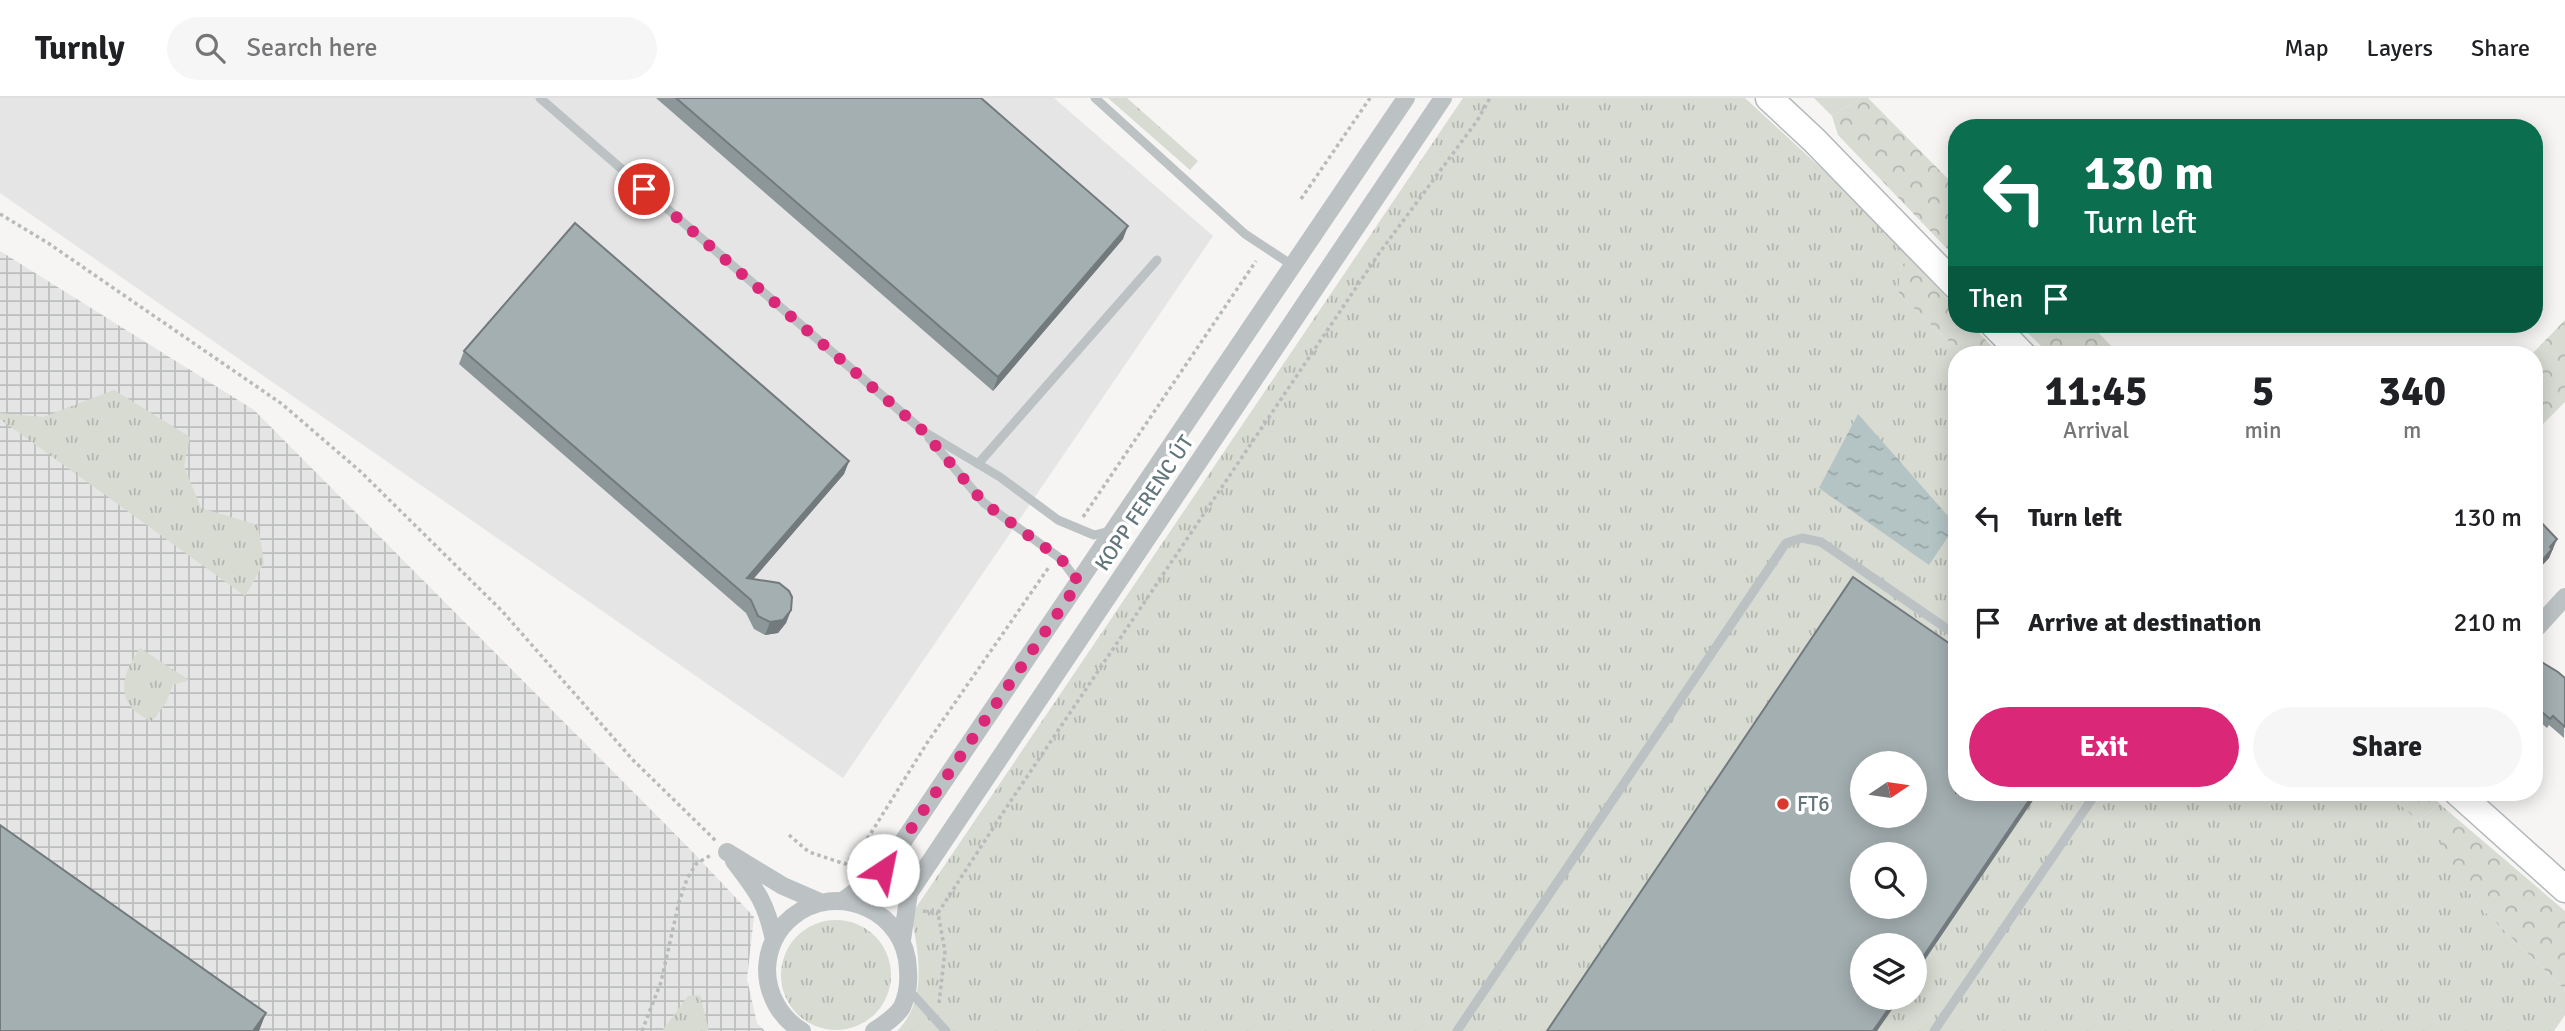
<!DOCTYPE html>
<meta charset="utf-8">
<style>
body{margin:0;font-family:Signika,sans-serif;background:#f6f6f6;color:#202124;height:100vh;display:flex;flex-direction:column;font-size:26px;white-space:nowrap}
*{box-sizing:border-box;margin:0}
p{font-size:23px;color:#757577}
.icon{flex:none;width:38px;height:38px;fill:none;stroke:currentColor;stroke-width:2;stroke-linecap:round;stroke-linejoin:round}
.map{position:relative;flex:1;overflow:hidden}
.side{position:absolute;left:1948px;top:248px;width:595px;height:455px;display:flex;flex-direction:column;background:#fff;border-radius:28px;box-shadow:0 4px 18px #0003}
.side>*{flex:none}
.guide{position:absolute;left:1948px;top:21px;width:595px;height:214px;border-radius:28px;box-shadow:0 4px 18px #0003;background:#0b6e4f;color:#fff;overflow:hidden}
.needle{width:46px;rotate:77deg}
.tools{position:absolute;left:1850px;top:653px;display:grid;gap:14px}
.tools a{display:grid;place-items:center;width:77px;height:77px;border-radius:50%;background:#fff;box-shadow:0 4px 18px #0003;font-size:35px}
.pin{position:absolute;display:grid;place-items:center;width:60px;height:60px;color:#fff;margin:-30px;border:4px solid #fff;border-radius:50%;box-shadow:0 2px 7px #0007}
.me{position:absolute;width:77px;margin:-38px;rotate:34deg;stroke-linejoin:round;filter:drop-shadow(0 0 5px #0008)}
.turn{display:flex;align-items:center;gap:24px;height:147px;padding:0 21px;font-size:32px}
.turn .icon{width:91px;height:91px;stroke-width:2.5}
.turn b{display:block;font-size:49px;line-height:60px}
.then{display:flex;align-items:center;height:66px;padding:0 21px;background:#0003;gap:14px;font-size:26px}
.eta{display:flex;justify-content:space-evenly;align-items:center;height:119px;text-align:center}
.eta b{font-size:42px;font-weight:800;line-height:49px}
.primary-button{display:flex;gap:14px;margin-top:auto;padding:14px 21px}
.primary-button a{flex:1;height:80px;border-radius:42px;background:#db2777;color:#fff;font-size:28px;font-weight:800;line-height:80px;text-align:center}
.primary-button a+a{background:#f6f6f6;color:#202124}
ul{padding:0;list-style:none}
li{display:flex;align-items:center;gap:21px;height:105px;padding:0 21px}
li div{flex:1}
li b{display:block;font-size:26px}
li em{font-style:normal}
header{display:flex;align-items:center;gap:42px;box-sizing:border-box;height:98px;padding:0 35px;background:#fff;border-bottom:2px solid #e0e0e0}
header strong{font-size:33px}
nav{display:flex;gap:38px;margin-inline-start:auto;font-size:24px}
.search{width:490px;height:63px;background:#f6f6f6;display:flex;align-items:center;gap:18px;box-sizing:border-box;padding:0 24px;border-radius:38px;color:#757577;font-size:26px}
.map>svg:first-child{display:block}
.built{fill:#e4e5e4}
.industrial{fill:url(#industrial-grid)}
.grass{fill:url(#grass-tufts)}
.forest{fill:url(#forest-crowns)}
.water{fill:url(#water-ripples)}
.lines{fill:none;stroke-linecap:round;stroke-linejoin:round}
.secondary-casing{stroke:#b1b8bb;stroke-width:29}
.path{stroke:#b7bbbc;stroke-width:3.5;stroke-dasharray:3.5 3.5;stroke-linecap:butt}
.lane{stroke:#bcc2c4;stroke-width:9}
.street{stroke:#bcc2c4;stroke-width:18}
.secondary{stroke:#fff;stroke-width:26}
.wall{fill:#8d9699}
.shaded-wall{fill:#737a7d}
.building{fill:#a4afb2;stroke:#737a7d;stroke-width:2;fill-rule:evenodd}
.route{stroke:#db2777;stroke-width:12;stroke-dasharray:0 21.6}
.poi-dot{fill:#da392e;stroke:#fff;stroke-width:2.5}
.labels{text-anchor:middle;stroke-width:7;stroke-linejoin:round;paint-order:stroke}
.street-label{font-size:21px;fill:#62767c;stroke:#fff}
.poi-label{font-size:21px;fill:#62767c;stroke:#fff;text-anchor:start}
</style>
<header>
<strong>Turnly</strong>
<div class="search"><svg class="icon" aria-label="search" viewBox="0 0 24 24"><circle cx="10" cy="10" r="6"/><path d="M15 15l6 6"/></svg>Search here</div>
<nav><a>Map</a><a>Layers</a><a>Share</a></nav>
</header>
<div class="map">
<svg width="2565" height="933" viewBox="0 0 2565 933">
<defs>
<pattern id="industrial-grid" width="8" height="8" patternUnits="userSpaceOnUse" patternTransform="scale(1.75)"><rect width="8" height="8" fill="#e4e5e4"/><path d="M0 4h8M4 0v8" fill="none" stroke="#bcbebe"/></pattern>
<pattern id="grass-tufts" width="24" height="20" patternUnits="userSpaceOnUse" patternTransform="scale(1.75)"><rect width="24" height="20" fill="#d7dbd2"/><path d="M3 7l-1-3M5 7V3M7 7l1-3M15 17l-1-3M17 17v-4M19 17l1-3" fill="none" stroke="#b2b6af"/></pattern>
<pattern id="forest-crowns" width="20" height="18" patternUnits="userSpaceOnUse" patternTransform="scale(1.75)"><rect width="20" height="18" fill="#d7dbd2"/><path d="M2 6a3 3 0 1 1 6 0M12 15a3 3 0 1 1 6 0" fill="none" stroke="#b2b6af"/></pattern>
<pattern id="water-ripples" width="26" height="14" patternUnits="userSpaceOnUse" patternTransform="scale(1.75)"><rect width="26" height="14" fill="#b4c4c5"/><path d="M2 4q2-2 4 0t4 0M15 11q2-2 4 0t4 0" fill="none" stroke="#96a4a5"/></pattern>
</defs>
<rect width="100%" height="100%" fill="#f6f5f3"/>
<path class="built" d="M0 0H1054L1213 138 843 680 0 95Z"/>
<path class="industrial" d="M0 153 254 312 688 749 754 819 747 881 757 925 765 933H0Z"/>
<path class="grass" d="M1108 0H1127L1198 63 1190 72Z
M1463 0H1745L1821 70 1908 158 1899 173V196L1963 257H1956V538L1936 570 1862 665 1712 933H897C928 902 919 856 911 817Z
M1814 0H1861L1832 18Z
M114 292 190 339 184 368 201 410 258 427 264 465 245 498 0 321V315L43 319Z
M140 550 189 582 173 587 166 605 151 624C146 620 137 616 133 611 115 591 128 568 140 550Z
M2013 695H2389L2417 723 2440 706 2449 714 2440 750 2478 807 2565 892V917L2554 933H1836L1877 900H1914V847Z
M781 877a55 55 0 1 1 110 0a55 55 0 1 1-110 0Z
M700 897 709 933H662L688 898Z"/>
<path class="forest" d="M1861 0H1868L1956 89V160L1838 37 1832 18Z
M1908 158 1956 210V226H1971L1997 254 1993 257H1963L1899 196V173Z
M2565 222V304L2534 335V257H2531Z
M2019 226H2090L2120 257H2050Z
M2389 695H2430L2440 706 2417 723Z
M2449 714 2565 813V892L2478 807 2439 750Z"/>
<path class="water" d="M1858 316 1956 427 1929 467 1819 390Z"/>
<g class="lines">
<g class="secondary-casing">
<path id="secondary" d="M1769 0 1814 42 1956 188
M1993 226 2023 257
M2458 695 2565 791"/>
</g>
<path class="path" d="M1301 101 1370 0
M0 116 48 145 282 306 361 374 502 513 632 661 716 743
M1083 419 1256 163
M789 737 809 754 845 766 861 751 927 645 1049 469
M923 813 938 815
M939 905 945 853 938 815 1008 707 1380 154 1477 23 1490 0
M642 933 661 884 679 804 687 781 696 766 711 757"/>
<path class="lane" d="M540 0 923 333 1000 379 1058 422 1094 437 1110 433
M1095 0 1245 136 1292 167
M929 340 984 405 1061 461 1078 484
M978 366 1157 162
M907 890 946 933
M1457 933 1786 445 1802 440 1821 444 1956 537
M1934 933 2096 695"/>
<path class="street" d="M2534 533 2565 499
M727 754 783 788 820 804
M734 763C757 793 766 804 774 842
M844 802 883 773 1406 0
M902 842 909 795 1443 0
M802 933C780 920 767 896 767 871 768 851 776 832 792 819 837 782 907 813 908 872 909 884 907 898 902 909 896 919 883 927 874 933"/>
<use href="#secondary" class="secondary"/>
</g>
<path class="wall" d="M656 0H981L1123 141 993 293Z
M464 253 849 363 844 376 753 481 791 512 786 525 778 535 765 537 754 531 746 515 459 266Z
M2534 417 2557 441 2549 460 2537 473 2534 470Z
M2534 570 2565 580 2564 640 2549 627 2547 630 2534 619Z"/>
<path class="shaded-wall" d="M1128 128 1123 141 993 293 998 279Z
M849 363 844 376 743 493 747 480Z
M2557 441 2549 460 2537 473 2541 464 2550 449Z
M791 512 786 525 778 535 765 537 770 524Z
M2034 695H2038L1914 878V872Z
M1896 900H1900L1877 933H1873Z
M266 915 259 933H253Z"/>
<path class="building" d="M676 0H981L1128 128 998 279Z
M575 125 849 363 747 480 779 485 789 493 792 499 791 512 783 522 770 524 758 518 751 502 464 253Z
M2534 417 2557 441 2550 449 2552 451 2541 464 2534 458Z
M1853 479 1956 550V695H2034L1914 872V847H1862V900H1896L1873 933H1547ZM1862 665H1914V718H1862ZM1862 756H1914V808H1862Z
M2540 563 2558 574 2565 580V629L2553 618 2550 621 2534 607V570Z
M0 727 266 915 253 933H0Z"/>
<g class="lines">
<path class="route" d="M644 91 923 333 984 405 1061 461 1079 484 883 772"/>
</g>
<circle class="poi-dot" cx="1783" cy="706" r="7"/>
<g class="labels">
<g class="street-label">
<text transform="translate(1144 405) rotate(-56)" y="7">KOPP FERENC ÚT</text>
</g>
<g class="poi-label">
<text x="1797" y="713">FT6</text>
</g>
</g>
</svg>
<div class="tools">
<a><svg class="needle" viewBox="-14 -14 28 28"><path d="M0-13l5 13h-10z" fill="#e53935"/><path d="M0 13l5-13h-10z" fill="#757577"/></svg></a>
<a><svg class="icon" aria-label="search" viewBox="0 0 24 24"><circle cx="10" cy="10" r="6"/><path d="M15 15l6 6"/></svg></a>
<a><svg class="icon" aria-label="layers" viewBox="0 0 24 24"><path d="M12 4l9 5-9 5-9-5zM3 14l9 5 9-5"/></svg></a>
</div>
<div class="pin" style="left:644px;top:91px;background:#d93025"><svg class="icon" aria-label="arrive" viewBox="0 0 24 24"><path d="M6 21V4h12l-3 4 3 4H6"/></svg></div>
<svg class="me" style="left:883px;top:772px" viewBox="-20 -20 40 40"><circle r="19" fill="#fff"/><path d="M0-13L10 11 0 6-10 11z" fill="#db2777"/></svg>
<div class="guide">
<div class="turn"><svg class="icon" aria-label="left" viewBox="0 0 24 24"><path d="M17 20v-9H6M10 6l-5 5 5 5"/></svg><div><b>130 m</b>Turn left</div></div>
<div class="then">Then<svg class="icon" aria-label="arrive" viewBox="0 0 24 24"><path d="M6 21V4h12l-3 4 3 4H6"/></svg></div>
</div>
<section class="side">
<div class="eta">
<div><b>11:45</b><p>Arrival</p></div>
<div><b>5</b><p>min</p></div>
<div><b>340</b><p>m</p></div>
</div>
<ul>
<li><svg class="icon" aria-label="left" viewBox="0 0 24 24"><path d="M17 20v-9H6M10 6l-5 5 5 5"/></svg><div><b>Turn left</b></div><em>130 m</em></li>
<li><svg class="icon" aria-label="arrive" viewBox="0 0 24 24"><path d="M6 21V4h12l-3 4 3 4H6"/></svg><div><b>Arrive at destination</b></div><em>210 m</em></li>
</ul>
<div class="primary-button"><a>Exit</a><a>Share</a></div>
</section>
</div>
